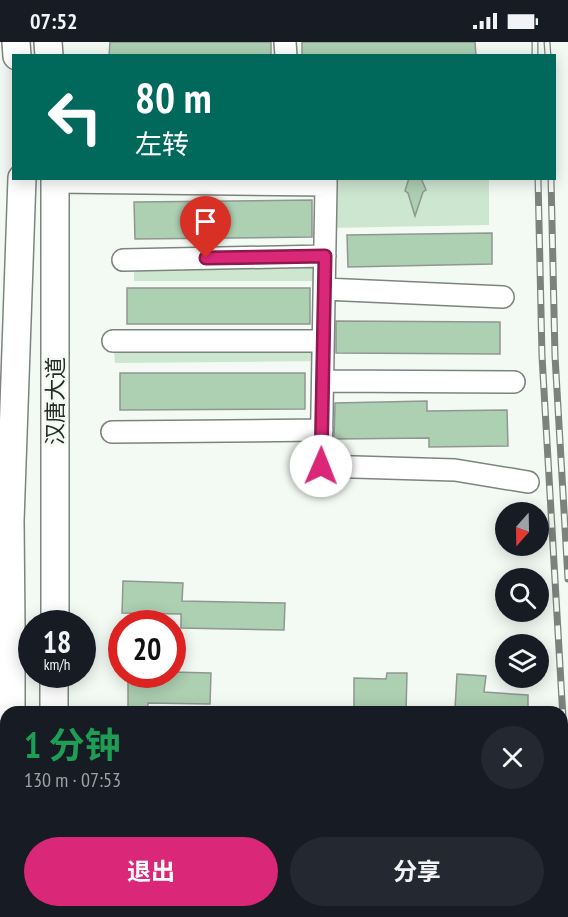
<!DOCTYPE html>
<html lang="zh">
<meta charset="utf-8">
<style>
body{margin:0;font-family:"PT Sans Narrow","Noto Sans SC",sans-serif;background:#242831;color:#f1f3f6;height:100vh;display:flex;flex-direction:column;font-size:22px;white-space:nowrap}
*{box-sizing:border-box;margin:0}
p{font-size:20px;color:#9ea1a6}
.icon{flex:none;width:33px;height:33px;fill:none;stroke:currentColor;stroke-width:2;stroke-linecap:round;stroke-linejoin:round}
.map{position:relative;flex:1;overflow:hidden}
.drawer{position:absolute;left:0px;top:664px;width:568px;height:212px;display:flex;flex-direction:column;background:#171b24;border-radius:18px 18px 0 0;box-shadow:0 3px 15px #0003}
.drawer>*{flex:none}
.guide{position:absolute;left:12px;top:12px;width:544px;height:126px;border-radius:0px;box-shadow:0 3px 15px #0003;background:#00695c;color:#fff;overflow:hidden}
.needle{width:39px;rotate:200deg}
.buttons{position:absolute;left:495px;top:460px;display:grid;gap:12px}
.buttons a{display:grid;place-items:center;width:54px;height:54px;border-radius:50%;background:#171b24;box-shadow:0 3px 15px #0003;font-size:30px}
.speed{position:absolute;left:18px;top:568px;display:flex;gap:12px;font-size:30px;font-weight:700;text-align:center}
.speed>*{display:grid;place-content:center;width:78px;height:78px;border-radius:50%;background:#171b24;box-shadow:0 3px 15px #0003;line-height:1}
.speed small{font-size:15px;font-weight:400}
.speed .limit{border:9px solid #d22;background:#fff;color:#111}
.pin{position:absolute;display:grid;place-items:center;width:51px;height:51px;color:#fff;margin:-62px -26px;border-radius:50% 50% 50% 0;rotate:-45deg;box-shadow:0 0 6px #0007}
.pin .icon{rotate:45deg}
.me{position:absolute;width:66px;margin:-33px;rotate:1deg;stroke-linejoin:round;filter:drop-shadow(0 0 4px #0008)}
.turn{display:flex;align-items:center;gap:21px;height:126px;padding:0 24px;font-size:27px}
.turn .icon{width:78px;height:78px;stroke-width:2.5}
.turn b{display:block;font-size:42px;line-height:51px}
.round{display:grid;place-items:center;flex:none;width:63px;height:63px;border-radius:32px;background:#242831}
.headline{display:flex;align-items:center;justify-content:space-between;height:102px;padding:0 24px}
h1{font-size:36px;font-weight:700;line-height:45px;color:#1e9e55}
.action{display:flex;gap:12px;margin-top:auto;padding:12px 24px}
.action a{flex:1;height:69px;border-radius:36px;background:#db2777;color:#fff;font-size:24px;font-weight:700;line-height:69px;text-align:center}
.action a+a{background:#242831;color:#f1f3f6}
.status{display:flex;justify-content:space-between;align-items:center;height:42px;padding:0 30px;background:#171b24;direction:ltr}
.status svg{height:16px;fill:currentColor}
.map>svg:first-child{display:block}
.green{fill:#cde6d0}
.building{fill:#adcfb2;stroke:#909791;stroke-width:1.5}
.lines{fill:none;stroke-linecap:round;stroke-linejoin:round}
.minor-casing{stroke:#7d847e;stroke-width:24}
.major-casing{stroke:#7d847e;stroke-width:30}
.minor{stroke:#fff;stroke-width:21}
.major{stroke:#fff;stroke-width:27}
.rail-casing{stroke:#7d827d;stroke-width:7}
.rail{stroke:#f2faf3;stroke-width:4.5;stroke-dasharray:14;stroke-linecap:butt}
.route-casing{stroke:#8e194d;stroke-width:15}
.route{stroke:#db2777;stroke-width:10}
.labels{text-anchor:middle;stroke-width:5;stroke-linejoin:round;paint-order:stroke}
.street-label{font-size:22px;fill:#262926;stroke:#f2faf3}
</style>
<div class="status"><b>07:52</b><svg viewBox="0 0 49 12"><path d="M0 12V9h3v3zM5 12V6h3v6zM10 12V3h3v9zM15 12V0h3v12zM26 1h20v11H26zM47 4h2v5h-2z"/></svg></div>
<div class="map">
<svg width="568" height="875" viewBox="0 0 568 875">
<rect width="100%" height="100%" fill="#f2faf3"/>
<path class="green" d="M326 137H489V183L325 186Z
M325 214 324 239H134V217Z
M113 299H323V319L115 321Z"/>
<path class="building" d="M110 0H271V14H109Z
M302 0H475L476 14H302Z
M409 136H421L426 148 423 150 415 174 408 151 405 149Z
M312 158V195L135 197 134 160Z
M492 191V222L348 225 347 193Z
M127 246H310V282H127Z
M336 279 500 280V312L336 311Z
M120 331H305V367L120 368Z
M427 359V369L507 368 508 404 429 405V396L334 397 335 361Z
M123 539 183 541 182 559 285 561 284 588 181 586V572L122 571Z
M172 630 211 631 210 662 148 661 147 670H128V633H172Z
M387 631H407L406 670H354V636L386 637Z
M457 632 486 634 484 650 528 653V670L455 667Z"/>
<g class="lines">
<g class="minor-casing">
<path id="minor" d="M285 0 286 14
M55 140 326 143V136
M326 143 321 424 455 428 528 440
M123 218 325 214
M324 247 503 255
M113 299H323
M323 339 514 340
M112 390 322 388
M159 870 161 875"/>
</g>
<g class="major-casing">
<path id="major" d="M16 0 17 14
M48 0 49 14
M55 582V136
M11 670V586L10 479 22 136
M54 670V633
M9 875V870
M51 875V870"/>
</g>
<use href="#minor" class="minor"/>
<use href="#major" class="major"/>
<g class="rail-casing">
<path id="rail" d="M535 0V14
M547 0 548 14
M538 136 542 314 563 676 568 728
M551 136 555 314 568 537"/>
</g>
<use href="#rail" class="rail"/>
</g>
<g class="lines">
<g class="route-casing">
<path id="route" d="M206 216 325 214 321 424"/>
</g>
<use href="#route" class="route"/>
</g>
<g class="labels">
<g class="street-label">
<text transform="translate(55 359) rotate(-90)" y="8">汉唐大道</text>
</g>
</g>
</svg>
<div class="buttons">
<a><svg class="needle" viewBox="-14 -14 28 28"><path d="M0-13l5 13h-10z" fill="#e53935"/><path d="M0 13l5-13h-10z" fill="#9ea1a6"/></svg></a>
<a><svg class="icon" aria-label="search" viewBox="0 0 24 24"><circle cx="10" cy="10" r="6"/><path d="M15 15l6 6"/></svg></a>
<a><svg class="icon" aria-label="layers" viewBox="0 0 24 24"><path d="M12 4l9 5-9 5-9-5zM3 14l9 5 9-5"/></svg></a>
</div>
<div class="speed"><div>18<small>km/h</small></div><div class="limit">20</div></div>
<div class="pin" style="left:206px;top:216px;background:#d93025"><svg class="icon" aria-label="arrive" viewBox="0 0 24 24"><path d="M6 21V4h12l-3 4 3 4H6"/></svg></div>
<svg class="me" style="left:321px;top:424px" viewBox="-20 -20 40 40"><circle r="19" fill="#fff"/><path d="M0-13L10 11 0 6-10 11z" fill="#db2777"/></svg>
<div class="guide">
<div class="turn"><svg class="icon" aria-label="left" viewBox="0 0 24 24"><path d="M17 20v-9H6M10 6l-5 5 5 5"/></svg><div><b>80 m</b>左转</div></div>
</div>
<section class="drawer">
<div class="headline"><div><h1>1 分钟</h1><p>130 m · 07:53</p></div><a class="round"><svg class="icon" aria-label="close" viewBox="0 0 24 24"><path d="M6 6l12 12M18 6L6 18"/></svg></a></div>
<div class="action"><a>退出</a><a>分享</a></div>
</section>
</div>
